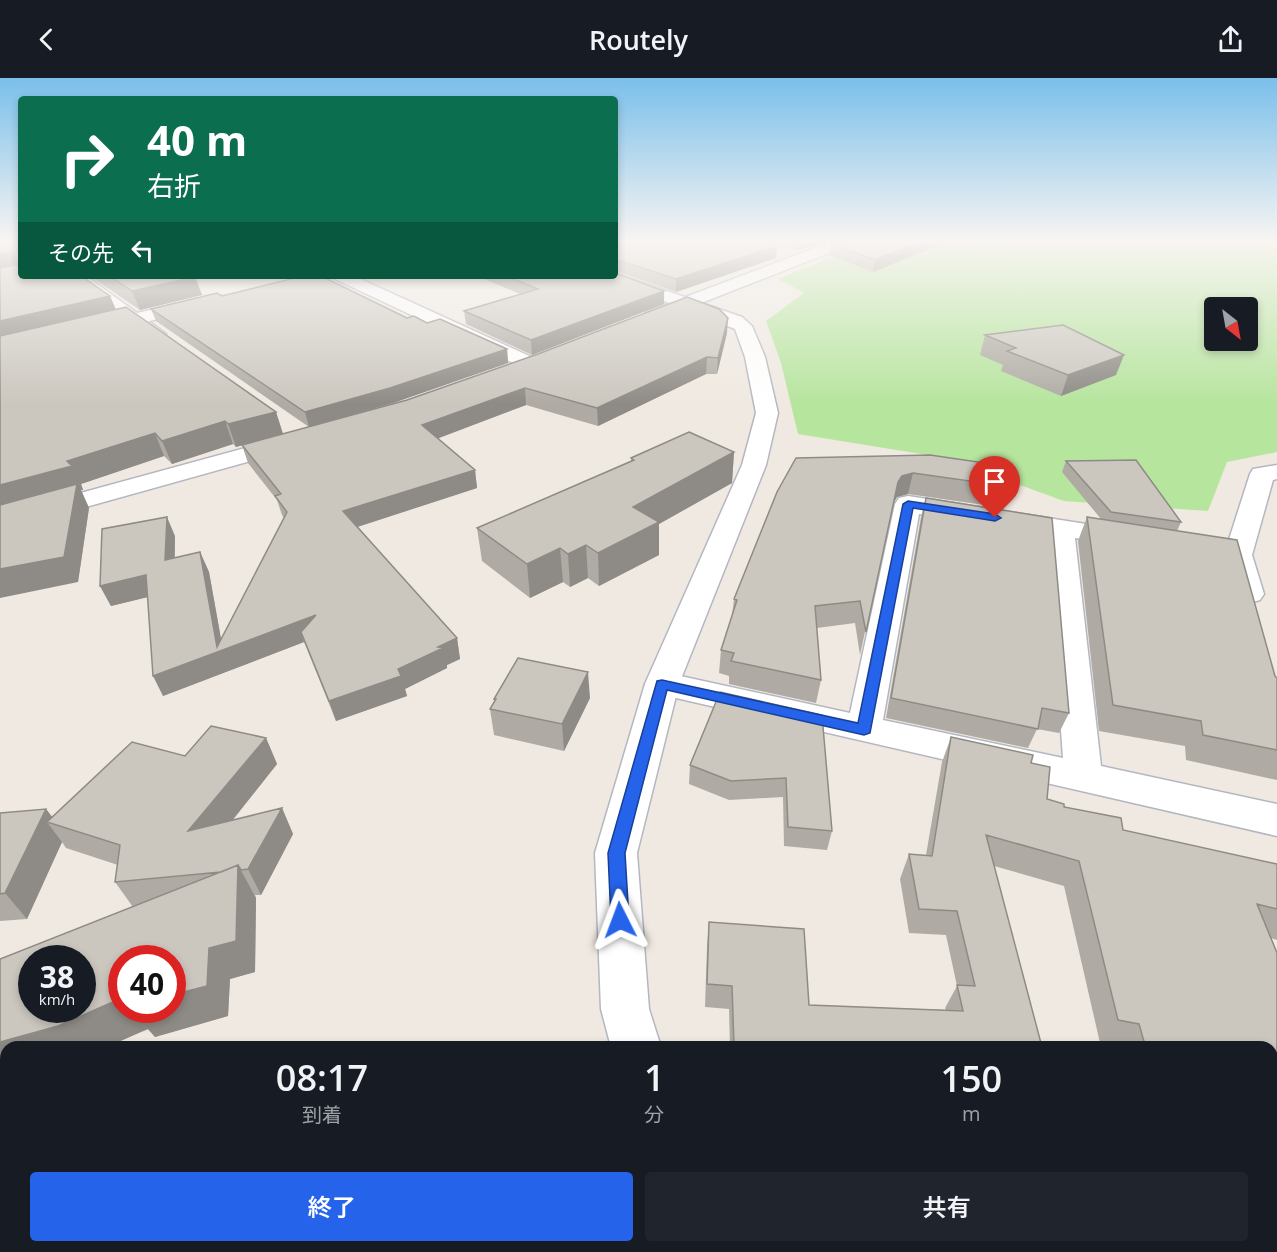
<!DOCTYPE html>
<html lang="ja">
<meta charset="utf-8">
<style>
body{margin:0;font-family:"Open Sans","Noto Sans JP",sans-serif;background:#20242c;color:#f1f3f6;height:100vh;display:flex;flex-direction:column;font-size:22px;white-space:nowrap}
*{box-sizing:border-box;margin:0}
p{font-size:20px;color:#9ea1a6}
.icon{flex:none;width:33px;height:33px;fill:none;stroke:currentColor;stroke-width:2;stroke-linecap:round;stroke-linejoin:round}
.map{position:relative;flex:1;overflow:hidden}
.drawer{position:absolute;left:0px;top:963px;width:1278px;height:212px;display:flex;flex-direction:column;background:#171b24;border-radius:18px 18px 0 0;box-shadow:0 3px 9px #0003}
.drawer>*{flex:none}
.guide{position:absolute;left:18px;top:18px;width:600px;height:183px;border-radius:6px;box-shadow:0 3px 9px #0003;background:#0b6e4f;color:#fff;overflow:hidden}
.needle{width:39px;rotate:149deg}
.fabs{position:absolute;left:1204px;top:219px;display:grid;gap:12px}
.fabs a{display:grid;place-items:center;width:54px;height:54px;border-radius:6px;background:#171b24;box-shadow:0 3px 9px #0003;font-size:30px}
.speed{position:absolute;left:18px;top:867px;display:flex;gap:12px;font-size:30px;font-weight:700;text-align:center}
.speed>*{display:grid;place-content:center;width:78px;height:78px;border-radius:50%;background:#171b24;box-shadow:0 3px 9px #0003;line-height:1}
.speed small{font-size:15px;font-weight:400}
.speed .limit{border:9px solid #d22;background:#fff;color:#111}
.pin{position:absolute;display:grid;place-items:center;width:51px;height:51px;color:#fff;margin:-62px -26px;border-radius:50% 50% 50% 0;rotate:-45deg;box-shadow:0 0 6px #0007}
.pin .icon{rotate:45deg}
.me{position:absolute;width:66px;margin:-33px;rotate:357deg;stroke-linejoin:round;filter:drop-shadow(0 0 4px #0008)}
.turn{display:flex;align-items:center;gap:21px;height:126px;padding:0 30px;font-size:27px}
.turn .icon{width:78px;height:78px;stroke-width:2.5}
.turn b{display:block;font-size:42px;line-height:51px}
.then{display:flex;align-items:center;height:57px;padding:0 30px;background:#0003;gap:12px;font-size:22px}
.eta{display:flex;justify-content:space-evenly;align-items:center;height:102px;text-align:center}
.eta b{font-size:36px;font-weight:600;line-height:42px}
.primary-button{display:flex;gap:12px;margin-top:auto;padding:12px 30px}
.primary-button a{flex:1;height:69px;border-radius:6px;background:#2563eb;color:#fff;font-size:24px;font-weight:600;line-height:69px;text-align:center}
.primary-button a+a{background:#20242c;color:#f1f3f6}
header{display:flex;justify-content:space-between;align-items:center;height:78px;padding:0 30px;background:#171b24;font-size:27px;font-weight:600}
.map>svg:first-child{display:block}
.green{fill:#b6e59e;fill-rule:evenodd}
.lines{fill:none;stroke-linecap:round;stroke-linejoin:round}
.minor-casing{stroke:#b4b7c1;stroke-width:3}
.tertiary-casing{stroke:#b4b7c1;stroke-width:3}
.minor{fill:#fff;fill-rule:evenodd}
.tertiary{fill:#fff;fill-rule:evenodd}
.wall{fill:#afaba4}
.shaded-wall{fill:#8e8b86}
.building{fill:#cbc7bf;stroke:#8e8b86;stroke-width:1.5;fill-rule:evenodd}
.route{fill:#2563eb;stroke:#184099;stroke-width:1.5}
</style>
<header><svg class="icon" aria-label="back" viewBox="0 0 24 24"><path d="M15 5l-7 7 7 7"/></svg>Routely<svg class="icon" aria-label="share" viewBox="0 0 24 24"><path d="M12 15V3M7 8l5-5 5 5M5 13v7h14v-7"/></svg></header>
<div class="map">
<svg width="1277" height="1174" viewBox="0 0 1277 1174">
<rect width="100%" height="100%" fill="#efe9e1"/>
<path class="green" d="M1004 162 1114 166 1277 162V374L1227 384 1208 433 1064 423 946 380 798 356 781 285 766 243 804 215 778 201 835 178ZM1215 230H1248V262H1215Z"/>
<g class="lines">
<g class="minor-casing">
<path id="minor" d="M836 162H856L854 165 658 242H646L643 238 646 234Z
M67 198H86L166 256 164 260H150Z
M333 198H354L538 282 541 286 538 290H524L335 201Z
M289 358 297 360 301 365 297 370 0 453V437Z
M1277 387V401L1273 402 1252 477 1264 516 1260 522 1249 525 1238 522 1234 516 1224 477 1250 396 1253 391Z
M908 418 1137 454 1141 460 1137 466 1127 468 1075 460 1101 688 1277 726V758L650 614 645 606 650 598 662 594 850 635 895 426 899 420ZM919 436 1047 456 1063 680 883 642Z"/>
</g>
<g class="tertiary-casing">
<path id="tertiary" d="M615 195 742 239 752 248 765 279 778 335 766 387 679 606 637 775 649 931 661 969H611L601 931 595 775 645 606 742 387 756 335 745 279 735 251 681 229 602 201 600 198H615Z
M196 221 202 222 205 226 202 230 98 256 91 254 89 250 91 246Z
M676 1168H735L737 1174H678Z"/>
</g>
<use href="#minor" class="minor"/>
<use href="#tertiary" class="tertiary"/>
</g>
<path class="wall" d="M21 162V198L110 218 116 232 276 334 283 356 727 255 717 296H706L598 348 526 327 438 360 475 392 477 410 357 449 457 560 460 581 447 587V590L405 611 407 618 336 643 304 564 163 618 148 519 111 528 100 508 175 458V480L200 474 209 494 221 561 284 440 282 437 277 422 248 385 242 367 236 369 233 366 172 386 164 378 81 406 83 412H81L89 430 78 504 0 163Z
M615 162 777 168 776 180 676 214 616 193Z
M763 162H829L799 172Z
M839 162H951L873 194 829 177 831 165Z
M1253 162H1277V167Z
M90 198H194L195 199 202 217 140 232Z
M477 198H615L664 213V226L532 277 466 246 464 233 520 216Z
M222 218 407 240 427 245 507 271 508 285 393 325 309 349 156 243 151 231Z
M985 257 1116 297 1061 318 1001 293 1003 287 980 277Z
M734 374 732 405 659 446V477L599 508 588 500 570 509 563 504 530 520 482 483 477 450 631 383V380Z
M930 377 998 407 991 428 908 416 897 419 893 425 860 577 855 545 817 550 821 602 816 625 729 606V598L719 595 721 572 732 538 734 521Z
M1066 383 1181 444 1177 453 1277 600V702L1186 682 1185 668 1099 653 1078 463 1087 439 1101 441 1062 394Z
M926 420 1069 635 1059 655 1037 651 1028 670 886 640 921 439Z
M720 614 832 753 827 772 784 768 783 719 729 722 689 706 690 687Z
M590 620 564 673 494 657 490 631 494 624V621Z
M951 659 1031 685 1047 721 1123 752 1277 786V862L1271 860 1277 875V1021L1272 1020V969H1120L1100 965 1064 808 994 788 1042 969H730L729 931 705 929 707 868 709 844 809 927 946 932 945 930 957 908 946 857 909 855 900 801 909 776 926 777 942 684Z
M266 660 277 686 232 743 282 730 293 756 261 817H255L256 820 255 894 230 901 228 938 155 959 148 951 0 1002V881L133 829 115 804 118 787 66 770 62 764 27 841 0 843V735L46 731 52 739 185 678Z
M6 1168H283L282 1174H0Z"/>
<path class="shaded-wall" d="M800 162H829L799 172Z
M925 162H951L873 194 875 182Z
M777 168 776 180 676 214V201Z
M12 174 21 192 0 196V176Z
M195 199 202 217 140 232 132 213Z
M664 213V226L532 277 531 262Z
M110 218 118 237 0 266V243Z
M728 240 727 255 717 296 718 280Z
M507 271 508 285 393 325 309 349 305 334Z
M1124 277 1116 297 1061 318 1068 297Z
M707 279 706 296 598 348 597 330Z
M525 310 526 327 426 365 422 347Z
M276 334 283 356 236 369 228 346Z
M225 343 233 366 172 386 162 363Z
M155 355 164 378 81 406 83 412H81L89 430 78 504 0 520V407L67 383Z
M734 374 732 405 659 446V477L599 508 598 475 633 429Z
M475 392 477 410 348 452 343 433Z
M913 395 908 416 897 419 893 426 898 404 902 398Z
M167 439 175 458 174 502 165 482Z
M586 467 588 500 570 509 568 476Z
M560 470 563 504 530 520 527 486Z
M200 474 209 494 223 572 316 537 301 554 304 564 163 618 153 598 217 569Z
M146 497 156 517 111 528 100 508Z
M457 560 460 581 447 587V590L405 611 407 618 336 643 329 623 398 591 438 569Z
M588 594 590 620 564 673 562 646Z
M266 660 277 686 203 779 188 753Z
M282 730 293 756 261 817 248 791Z
M46 731 59 748 47 744 62 764 27 841 5 815Z
M238 787 256 820 255 894 230 901 228 938 155 959 148 951 107 969H6V1001L0 1002V964L122 920V932H172V917L209 870Z
M271 1168H283L282 1174H277Z
M171 1169 178 1174H170Z"/>
<path class="building" d="M7 162H21V178H15L12 174 0 176V163Z
M615 162H757L777 168 676 201 615 181Z
M839 162H925L875 182 831 165Z
M21 186V198H81L110 218 0 243V190Z
M615 195 664 213 531 262 464 233 538 211 506 198H615Z
M110 198H194L195 199 132 213Z
M303 198H321L407 240 414 238 427 245 440 241 507 271 390 310 305 334 151 231 217 215 222 218Z
M687 219 719 231 728 240 718 280 707 279 597 330 525 310 422 347 475 392 343 433 457 560 438 569 443 570 398 591 401 598 329 623 301 554 316 537 153 598 146 497 100 508 102 451 167 439 165 482 200 474 217 569 287 434 275 418 281 416 242 367 407 322 538 276Z
M126 229 276 334 228 346 225 343 162 363 155 355 67 383 72 388 0 407V258Z
M1063 247 1124 277 1068 297 1007 273 1016 270 985 257Z
M689 354 734 374 633 429 659 444 598 475 586 467 568 476 560 470 527 486 477 450 634 382 631 380Z
M930 377 998 387V407L913 395 902 398 898 404 866 554 860 523 815 528 821 602 731 583 734 575 721 572 737 522 734 521 777 414 796 380Z
M1136 382 1181 444 1111 434 1066 383Z
M77 406 64 479 0 491V427Z
M926 420 1052 440 1069 635 1042 630 1038 651 891 620Z
M1087 439 1237 462 1275 598 1277 600V672L1203 657 1201 643 1113 627Z
M518 580 588 594 562 646 490 631 496 621H494Z
M720 614 822 637 832 753 788 749 786 700 731 703 690 687Z
M211 648 266 660 188 753 282 730 248 791 241 792 238 787 221 794 115 804 120 767 47 744 132 664 185 678Z
M951 659 1033 677 1031 685 1050 689 1047 721 1064 726V729L1121 740 1123 752 1277 786V831L1257 826 1277 875V995L1272 994V969H1155L1145 967 1139 946 1118 942 1079 783 986 757 1042 969H734L732 908 707 906 709 844 804 851 809 927 963 933 957 907 975 908 957 833 919 831 909 776 932 778Z
M46 731 5 815 0 816V735Z
M238 787 236 863 209 870 207 908 172 917V880H122V920L58 948 0 964V881ZM32 880H82V932H32Z
M6 1111V1168H173L171 1169 170 1174H0V1112Z"/>
<linearGradient id="sky" x2="0" y2="1"><stop stop-color="#7abfeb"/><stop offset="0.5" stop-color="#f8f5f2"/><stop offset="1" stop-color="#f8f5f2" stop-opacity="0"/></linearGradient>
<rect width="1277" height="326" fill="url(#sky)"/>
<path class="route" d="M908 423 995 436 1001 440 995 443 913 430 870 655 864 657 667 612 625 775 629 842 626 847 620 850 614 847 611 842 608 775 657 603 662 602 858 645 903 426Z"/>
</svg>
<div class="fabs">
<a><svg class="needle" viewBox="-14 -14 28 28"><path d="M0-13l5 13h-10z" fill="#e53935"/><path d="M0 13l5-13h-10z" fill="#9ea1a6"/></svg></a>
</div>
<div class="speed"><div>38<small>km/h</small></div><div class="limit">40</div></div>
<div class="pin" style="left:995px;top:440px;background:#d93025"><svg class="icon" aria-label="arrive" viewBox="0 0 24 24"><path d="M6 21V4h12l-3 4 3 4H6"/></svg></div>
<svg class="me" style="left:620px;top:842px" viewBox="-20 -20 40 40"><path d="M0-17L14 15 0 8-14 15z" fill="#2563eb" stroke="#fff" stroke-width="4"/></svg>
<div class="guide">
<div class="turn"><svg class="icon" aria-label="right" viewBox="0 0 24 24"><path d="M7 20v-9h11M14 6l5 5-5 5"/></svg><div><b>40 m</b>右折</div></div>
<div class="then">その先<svg class="icon" aria-label="left" viewBox="0 0 24 24"><path d="M17 20v-9H6M10 6l-5 5 5 5"/></svg></div>
</div>
<section class="drawer">
<div class="eta">
<div><b>08:17</b><p>到着</p></div>
<div><b>1</b><p>分</p></div>
<div><b>150</b><p>m</p></div>
</div>
<div class="primary-button"><a>終了</a><a>共有</a></div>
</section>
</div>
